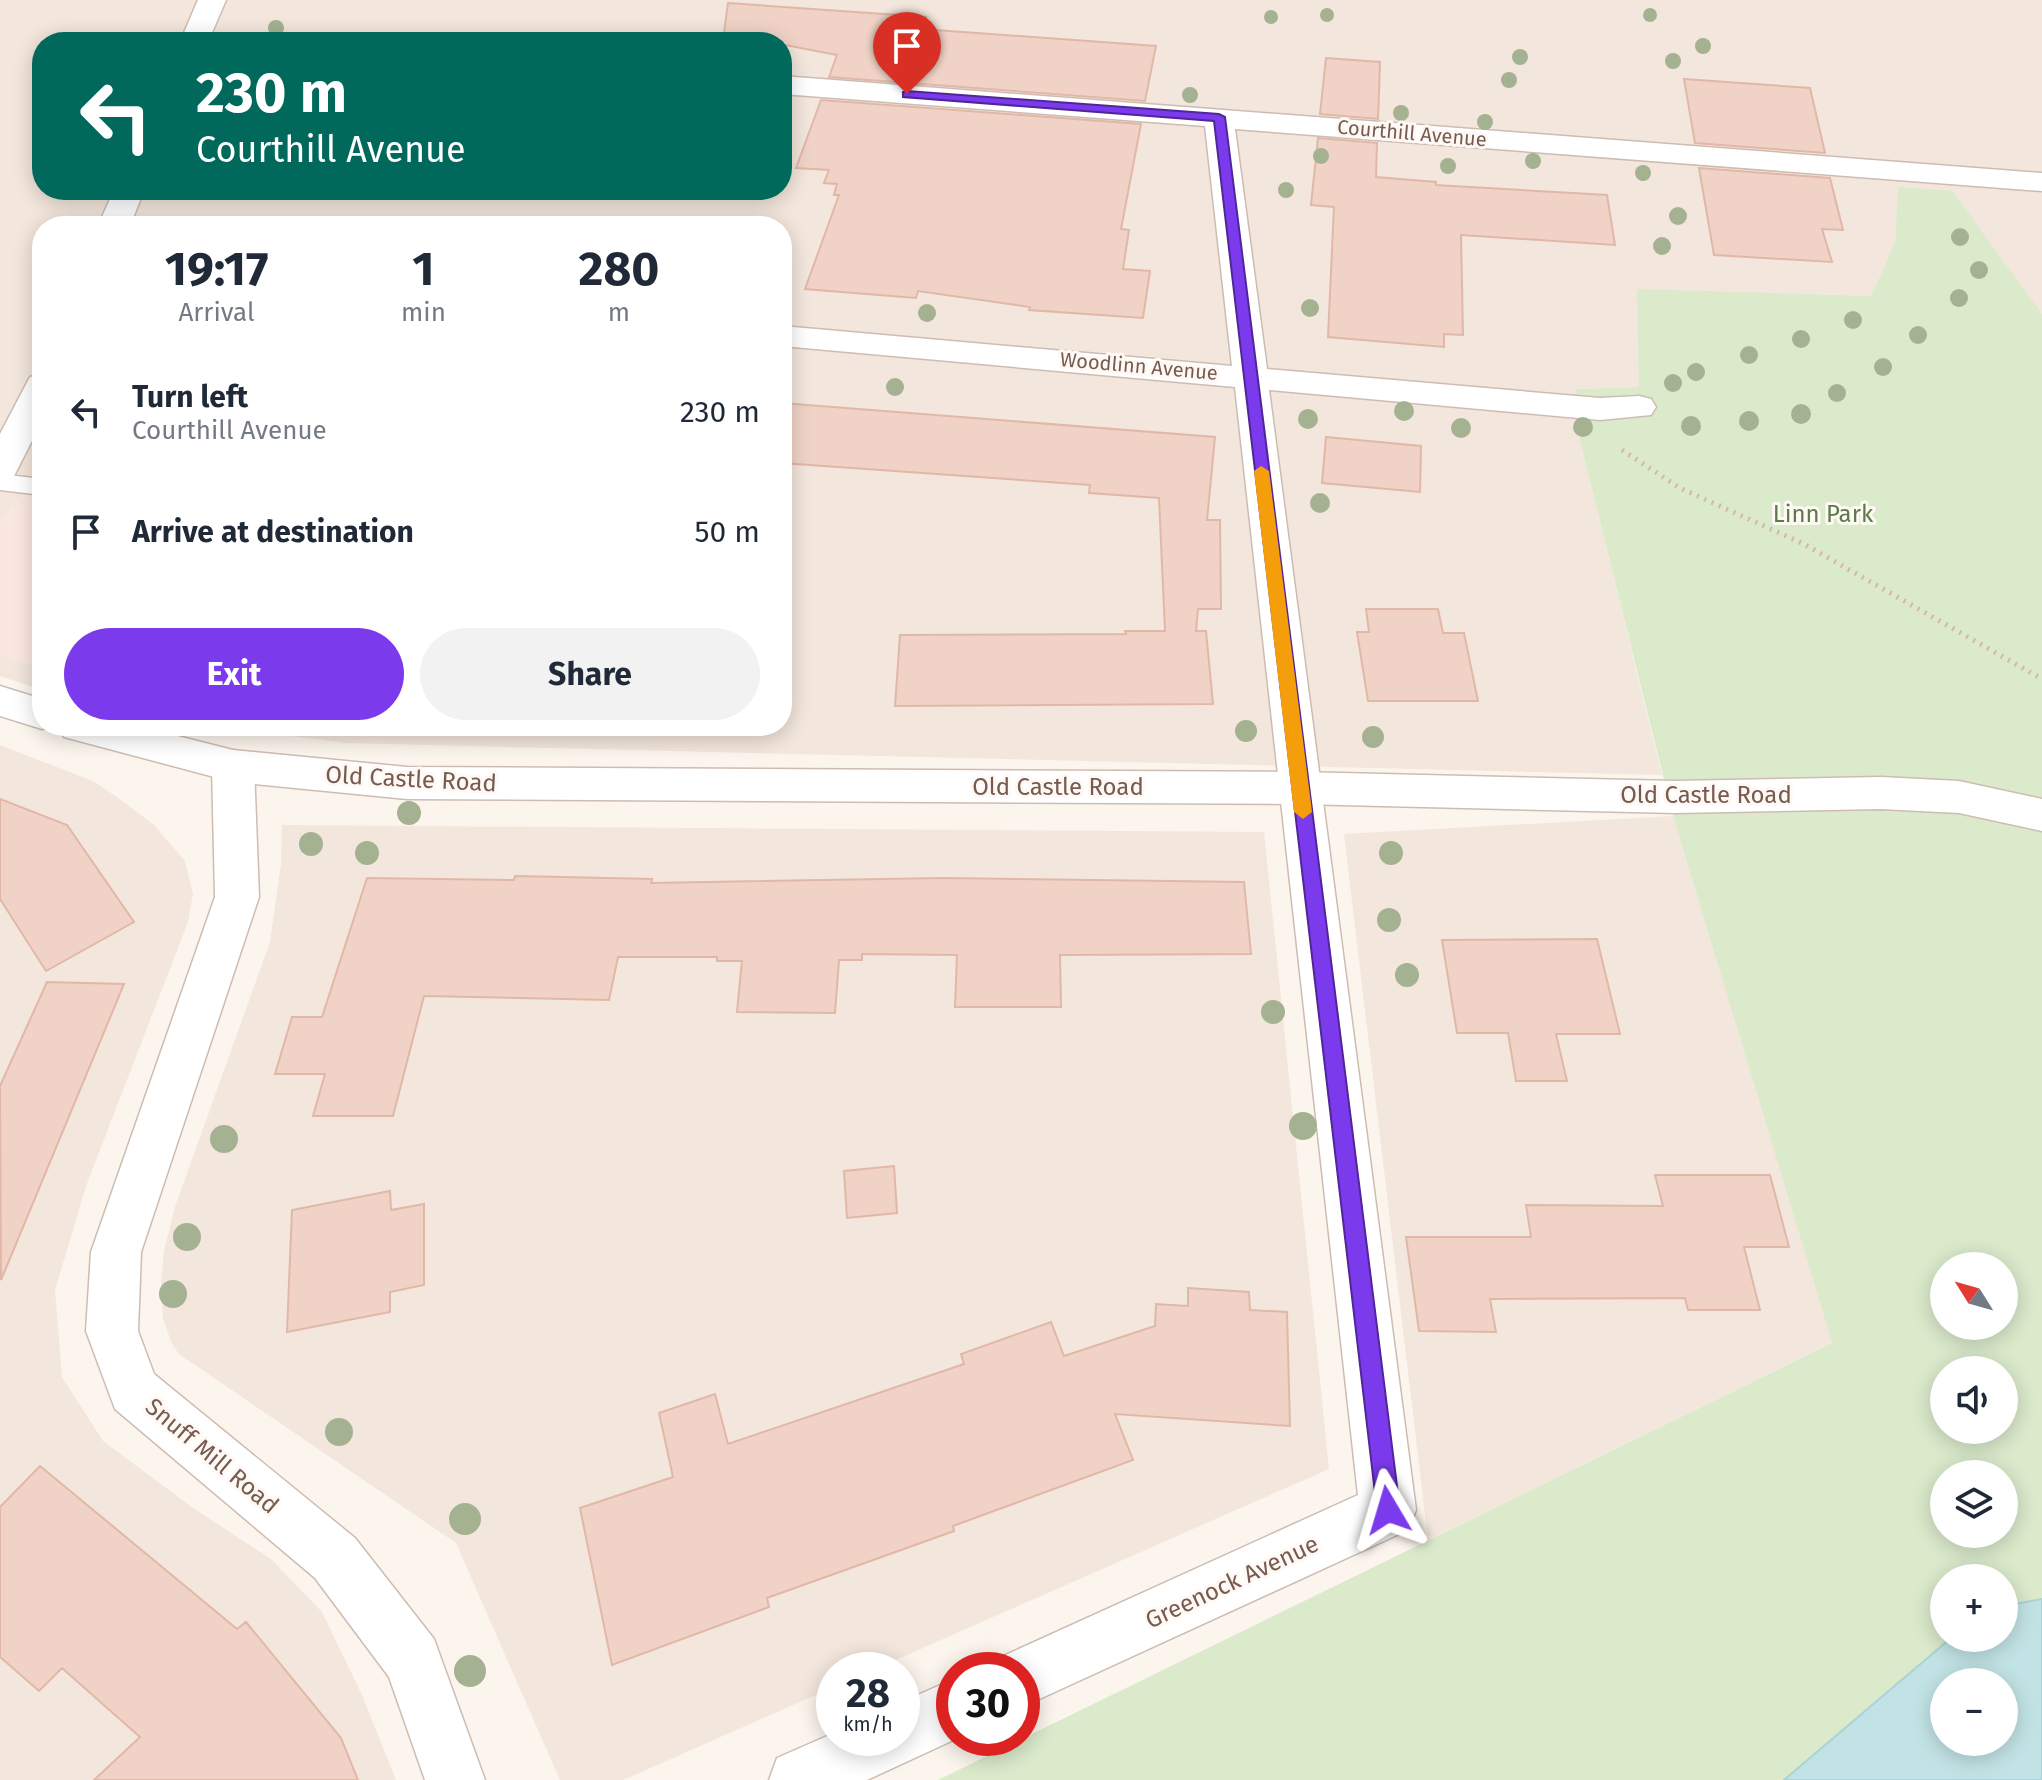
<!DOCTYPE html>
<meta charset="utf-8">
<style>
body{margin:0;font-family:"Fira Sans",sans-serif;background:#f2f2f3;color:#1f2937;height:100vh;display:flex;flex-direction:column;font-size:30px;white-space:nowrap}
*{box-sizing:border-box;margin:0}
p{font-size:26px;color:#747a83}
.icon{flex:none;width:44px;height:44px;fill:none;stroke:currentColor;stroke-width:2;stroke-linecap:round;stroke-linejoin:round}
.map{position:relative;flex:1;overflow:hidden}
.details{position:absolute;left:32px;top:216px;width:760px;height:520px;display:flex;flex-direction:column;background:#fff;border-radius:32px;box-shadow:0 4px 20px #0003}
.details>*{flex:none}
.banner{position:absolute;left:32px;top:32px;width:760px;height:168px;border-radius:32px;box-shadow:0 4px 20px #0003;background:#00695c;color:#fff;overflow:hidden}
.needle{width:52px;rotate:307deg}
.fabs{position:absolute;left:1930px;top:1252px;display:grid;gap:16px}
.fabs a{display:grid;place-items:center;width:88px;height:88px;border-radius:50%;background:#fff;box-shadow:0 4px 20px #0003;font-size:40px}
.speed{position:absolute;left:816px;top:1652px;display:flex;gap:16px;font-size:40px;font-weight:700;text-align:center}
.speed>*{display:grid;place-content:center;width:104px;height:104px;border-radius:50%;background:#fff;box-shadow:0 4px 20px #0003;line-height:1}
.speed small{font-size:20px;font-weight:400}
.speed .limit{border:12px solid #d22;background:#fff;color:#111}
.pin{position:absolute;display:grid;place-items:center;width:68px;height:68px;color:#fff;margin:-82px -34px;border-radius:50% 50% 50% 0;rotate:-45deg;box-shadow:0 0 8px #0007}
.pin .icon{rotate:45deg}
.me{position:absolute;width:88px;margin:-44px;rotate:353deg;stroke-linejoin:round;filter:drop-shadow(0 0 6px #0008)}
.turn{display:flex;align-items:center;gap:28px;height:168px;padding:0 32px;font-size:36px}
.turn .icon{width:104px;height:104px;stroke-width:2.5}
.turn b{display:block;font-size:56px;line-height:68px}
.eta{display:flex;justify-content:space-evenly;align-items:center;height:136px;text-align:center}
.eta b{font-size:48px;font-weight:700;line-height:56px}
.button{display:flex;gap:16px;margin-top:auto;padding:16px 32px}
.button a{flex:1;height:92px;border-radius:48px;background:#7c3aed;color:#fff;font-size:32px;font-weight:700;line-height:92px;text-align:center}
.button a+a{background:#f2f2f3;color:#1f2937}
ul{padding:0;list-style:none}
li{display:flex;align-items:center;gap:24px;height:120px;padding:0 32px}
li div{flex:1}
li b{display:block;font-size:30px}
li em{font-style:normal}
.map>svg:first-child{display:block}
.residential{fill:#f3e6dc;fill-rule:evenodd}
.commercial{fill:#fbe7e2}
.green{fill:#daeacb;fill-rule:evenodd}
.water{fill:#c2e3e5;stroke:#a9d3d6;stroke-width:2;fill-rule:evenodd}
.building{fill:#f0d3c6;stroke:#e1b8a7;stroke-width:2}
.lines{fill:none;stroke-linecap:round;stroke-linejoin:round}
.service-casing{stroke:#cebcb2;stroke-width:3}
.minor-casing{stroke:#cebcb2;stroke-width:3}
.tertiary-casing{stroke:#cebcb2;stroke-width:3}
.path{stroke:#d5b6a8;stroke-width:5;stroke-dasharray:2 6;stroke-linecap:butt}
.service{fill:#fff;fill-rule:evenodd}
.minor{fill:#fff;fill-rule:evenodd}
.tertiary{fill:#fff;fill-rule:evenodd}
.tree{fill:#a4b292}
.route{fill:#7c3aed;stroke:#51269a;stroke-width:2}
.slow{fill:#f59e0b}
.labels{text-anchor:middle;stroke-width:6;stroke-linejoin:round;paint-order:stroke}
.far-street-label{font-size:20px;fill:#775a50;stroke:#fef9f4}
.park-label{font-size:24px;fill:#5c7b48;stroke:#fef9f4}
.street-label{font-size:24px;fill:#775a50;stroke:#fef9f4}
</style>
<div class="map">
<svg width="2042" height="1780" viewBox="0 0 2042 1780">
<rect width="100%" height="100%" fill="#fcf5ed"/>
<path class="residential" d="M0 0H2042V314L1898 187 1895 242 1871 296 1638 290 1639 387 1576 389 1580 441 1662 775 345 743 216 726H782V226H42V690L0 676ZM42 42H782V190H42Z
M0 745 95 782 121 800 154 825 185 861 193 894 188 922 86 1186 55 1290 62 1377 103 1441 193 1508 271 1559 322 1612 361 1693 396 1780H0Z
M1673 816 1832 1343 1428 1540 1344 834Z
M282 825 1264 832 1329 1469 873 1670H834V1687L623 1780H560L456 1543 179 1354 172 1344 163 1319 161 1286 164 1251 175 1207 270 942 281 864Z"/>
<path class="commercial" d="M42 483V669L0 654V522L29 484Z"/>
<path class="green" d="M1898 187 1952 191 2042 314V1780H938L1832 1343 1673 816 1580 441 1576 389 1639 387 1637 289 1871 296 1895 242ZM1944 1266H2004V1326H1944ZM1944 1370H2004V1430H1944ZM1944 1474H2004V1534H1944ZM1944 1578H2004V1638H1944ZM1944 1682H2004V1742H1944Z"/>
<path class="water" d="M2042 1599V1780H1784L1951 1638H2004V1606ZM2004 1682V1742H1944V1682Z"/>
<path class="building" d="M728 3 926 17 922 29 1156 46 1145 101 829 77 837 55 724 33Z
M1326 58 1380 62 1378 119 1320 114Z
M1684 79 1810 88 1825 153 1695 143Z
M821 100 1141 124 1121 229 1129 230 1123 269 1150 271 1143 318 1029 310 1030 307 918 291 916 298 805 289 839 195H834L837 184 824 183 829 170 796 168Z
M1318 138 1377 143 1376 177 1436 182V185L1607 195 1615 245 1461 235 1463 335 1444 334V347L1328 337 1334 207 1311 205Z
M1699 168 1830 178 1843 230 1822 229 1832 262 1714 255Z
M782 403 1215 437 1207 520H1220L1221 609H1198L1196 631H1206L1213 704 895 706 900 635 1126 634 1125 631H1165L1159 498 1089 493 1090 485 782 463Z
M1326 437 1421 446 1420 492 1322 483Z
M1366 609H1438L1443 633H1464L1478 701H1368L1357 632H1369Z
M0 799 67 825 134 922 46 971 0 899Z
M515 876 652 879 651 883 944 878 1244 882 1251 954 1060 955 1061 1007H955L957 955 862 954V960H839L835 1013 737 1012 742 961H717V957H618L609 1000 424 996 393 1116H313L325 1074H275L292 1017H322L367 878 514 880Z
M1597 939 1620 1034H1556L1567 1081H1516L1508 1033H1457L1442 940Z
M47 982 124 984 1 1280 0 1086Z
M894 1166 897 1213 847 1218 844 1171Z
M1655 1175H1770L1789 1247H1744L1760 1310H1688L1685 1298 1490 1299 1496 1332 1419 1331 1406 1237H1531L1526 1205 1663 1206Z
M390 1191 391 1210 424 1204V1285L390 1292V1312L287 1332 292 1210Z
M1188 1288 1249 1292 1250 1310 1287 1312 1290 1426 1115 1414 1133 1460 953 1526 954 1531 767 1598 769 1607 612 1665 580 1508 673 1477 659 1413 715 1394 728 1444 964 1364 961 1354 1051 1322 1064 1356 1155 1326 1156 1304 1188 1306Z
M40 1466 237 1629 246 1622 341 1738 358 1780H94L140 1737 62 1668 39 1691 0 1657V1507Z"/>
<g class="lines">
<g class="service-casing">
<path id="service" d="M0 474 42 479V495L0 490Z"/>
</g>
<g class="minor-casing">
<path id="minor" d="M198 0H226L208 42H180Z
M782 76 2042 173V191L1235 129 1267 369 1600 398 1639 396 1651 399 1656 407 1651 415 1600 420 1269 390 1416 1510 1408 1530 1022 1707V1670H996L1001 1657 1358 1495 1235 387 782 346V326L1232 366 1205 126 782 94Z
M114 190H144L130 226H98Z
M42 374V421L13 478 0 482V434L30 377Z
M233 750 248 755 254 766 259 897 141 1252 138 1331 154 1374 355 1538 434 1639 485 1780H425L389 1677 315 1578 115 1409 86 1331 91 1252 215 897 212 766 218 755Z
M954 1679V1738H958L867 1780H769L777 1758 834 1733V1738H902V1702Z"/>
</g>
<g class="tertiary-casing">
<path id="tertiary" d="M0 686 42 699V726H52L42 729 0 716Z
M58 726H138L233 750 407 767 1300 772 1675 781 1881 777 1959 781 2042 799V831L1959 813 1881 809 1675 813 1300 804 407 799 233 782 64 737Z"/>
</g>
<path class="path" d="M1622 450 1680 488 1804 544 2042 679"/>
<use href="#service" class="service"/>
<use href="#minor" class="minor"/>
<use href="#tertiary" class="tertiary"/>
</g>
<g class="tree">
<circle cx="1327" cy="15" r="7"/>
<circle cx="1650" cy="15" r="7"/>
<circle cx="1271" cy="17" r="7"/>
<circle cx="276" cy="28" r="8"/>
<circle cx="1703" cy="46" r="8"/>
<circle cx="1520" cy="57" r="8"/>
<circle cx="1673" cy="61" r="8"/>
<circle cx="1509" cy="80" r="8"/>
<circle cx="1190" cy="95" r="8"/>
<circle cx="1401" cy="113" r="8"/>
<circle cx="1485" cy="122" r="8"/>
<circle cx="1321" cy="156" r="8"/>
<circle cx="1533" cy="161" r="8"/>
<circle cx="1448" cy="166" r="8"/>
<circle cx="1643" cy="173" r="8"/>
<circle cx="1286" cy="190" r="8"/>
<circle cx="1678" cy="216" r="9"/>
<circle cx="1960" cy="237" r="9"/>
<circle cx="1662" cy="246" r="9"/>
<circle cx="1979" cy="270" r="9"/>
<circle cx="1959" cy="298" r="9"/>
<circle cx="1310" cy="308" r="9"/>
<circle cx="927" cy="313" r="9"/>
<circle cx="1853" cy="320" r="9"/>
<circle cx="1918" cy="335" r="9"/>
<circle cx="1801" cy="339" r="9"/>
<circle cx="1749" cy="355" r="9"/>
<circle cx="1883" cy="367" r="9"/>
<circle cx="1696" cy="372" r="9"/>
<circle cx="1673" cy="383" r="9"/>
<circle cx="895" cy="387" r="9"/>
<circle cx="1837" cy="393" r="9"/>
<circle cx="1404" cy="411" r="10"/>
<circle cx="1801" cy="414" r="10"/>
<circle cx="1308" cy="419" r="10"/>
<circle cx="1749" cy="421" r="10"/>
<circle cx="1691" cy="426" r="10"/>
<circle cx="1583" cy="427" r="10"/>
<circle cx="1461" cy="428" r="10"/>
<circle cx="1320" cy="503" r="10"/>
<circle cx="1246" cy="731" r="11"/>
<circle cx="1373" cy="737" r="11"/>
<circle cx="409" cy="813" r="12"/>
<circle cx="311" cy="844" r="12"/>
<circle cx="367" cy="853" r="12"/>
<circle cx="1391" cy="853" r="12"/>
<circle cx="1389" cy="920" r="12"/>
<circle cx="1407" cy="975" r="12"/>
<circle cx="1273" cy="1012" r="12"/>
<circle cx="1303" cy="1126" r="14"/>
<circle cx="224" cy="1139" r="14"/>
<circle cx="187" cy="1237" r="14"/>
<circle cx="173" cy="1294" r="14"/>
<circle cx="339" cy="1432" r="14"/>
<circle cx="465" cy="1519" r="16"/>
<circle cx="470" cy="1671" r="16"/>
</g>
<path class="route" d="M907 91 1219 114 1225 117 1400 1510 1396 1519 1388 1522 1380 1519 1377 1510 1214 121 903 97V92Z"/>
<path class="slow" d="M1261 466 1269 471 1312 812 1303 819 1294 812 1254 471Z"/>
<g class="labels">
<g class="far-street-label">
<text transform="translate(1412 133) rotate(5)" y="7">Courthill Avenue</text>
<text transform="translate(1139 366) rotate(5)" y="7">Woodlinn Avenue</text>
</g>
<g class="park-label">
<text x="1823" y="522">Linn Park</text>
</g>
<g class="street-label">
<text transform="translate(411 779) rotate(3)" y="8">Old Castle Road</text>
<text x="1058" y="795">Old Castle Road</text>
<text x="1706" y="803">Old Castle Road</text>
<text transform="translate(212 1456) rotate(40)" y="8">Snuff Mill Road</text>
<text transform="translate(1232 1582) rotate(-25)" y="8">Greenock Avenue</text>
</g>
</g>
</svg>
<div class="fabs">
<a><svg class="needle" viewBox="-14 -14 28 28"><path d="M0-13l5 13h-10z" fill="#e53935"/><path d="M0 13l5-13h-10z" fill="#747a83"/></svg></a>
<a><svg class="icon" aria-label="sound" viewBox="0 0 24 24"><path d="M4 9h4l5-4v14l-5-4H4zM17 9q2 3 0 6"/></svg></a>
<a><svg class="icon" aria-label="layers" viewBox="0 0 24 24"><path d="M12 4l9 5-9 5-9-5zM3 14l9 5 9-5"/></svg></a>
<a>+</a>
<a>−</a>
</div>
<div class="speed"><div>28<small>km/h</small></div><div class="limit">30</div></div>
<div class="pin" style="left:907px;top:94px;background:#d93025"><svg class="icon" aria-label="arrive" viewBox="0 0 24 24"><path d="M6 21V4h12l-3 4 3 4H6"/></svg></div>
<svg class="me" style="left:1388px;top:1510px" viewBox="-20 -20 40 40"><path d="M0-17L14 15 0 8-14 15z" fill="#7c3aed" stroke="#fff" stroke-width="4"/></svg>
<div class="banner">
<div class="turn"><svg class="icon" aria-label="left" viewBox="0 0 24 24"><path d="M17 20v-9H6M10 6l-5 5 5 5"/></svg><div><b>230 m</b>Courthill Avenue</div></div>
</div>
<section class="details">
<div class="eta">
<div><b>19:17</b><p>Arrival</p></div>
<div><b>1</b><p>min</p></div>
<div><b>280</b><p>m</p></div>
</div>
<ul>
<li><svg class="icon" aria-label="left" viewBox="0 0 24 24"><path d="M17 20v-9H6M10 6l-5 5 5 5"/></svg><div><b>Turn left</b><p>Courthill Avenue</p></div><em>230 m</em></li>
<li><svg class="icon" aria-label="arrive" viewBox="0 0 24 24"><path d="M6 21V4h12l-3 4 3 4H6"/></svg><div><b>Arrive at destination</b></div><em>50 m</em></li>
</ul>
<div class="button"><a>Exit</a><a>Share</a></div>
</section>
</div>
